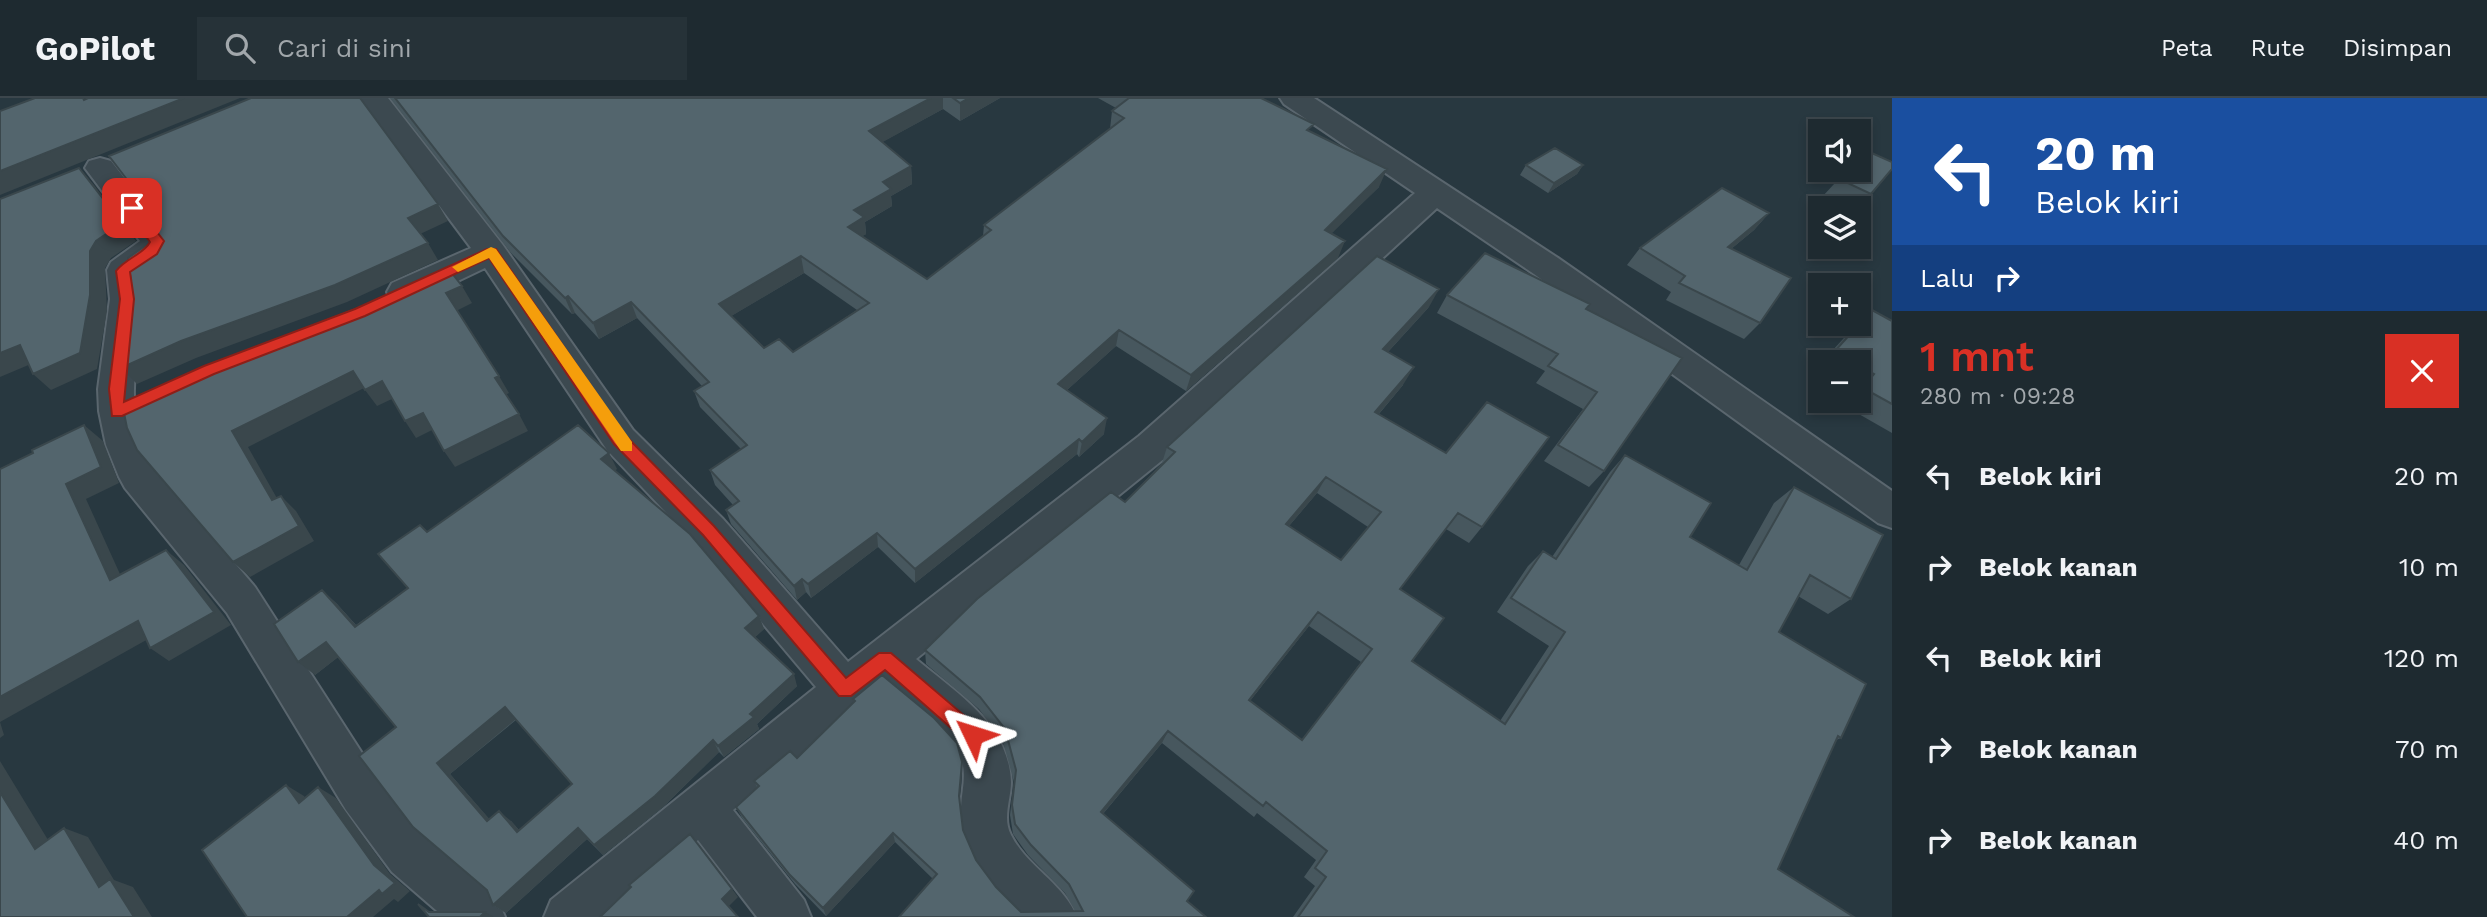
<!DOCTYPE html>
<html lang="id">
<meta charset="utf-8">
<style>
body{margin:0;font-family:"Work Sans",sans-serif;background:#263238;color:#f1f3f6;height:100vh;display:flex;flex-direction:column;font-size:26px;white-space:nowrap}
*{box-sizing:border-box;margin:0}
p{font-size:23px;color:#a1a7ab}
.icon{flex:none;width:38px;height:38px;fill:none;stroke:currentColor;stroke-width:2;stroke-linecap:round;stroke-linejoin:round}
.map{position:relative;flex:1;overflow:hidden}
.side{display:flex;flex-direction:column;background:#1e2a30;width:595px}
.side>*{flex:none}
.top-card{background:#1a4fa0;color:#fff;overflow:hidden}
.controls{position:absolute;left:1808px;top:21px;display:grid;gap:14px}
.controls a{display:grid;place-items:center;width:63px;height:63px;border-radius:0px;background:#1e2a30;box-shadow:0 4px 10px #0003,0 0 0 2px #3c464c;font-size:35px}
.pin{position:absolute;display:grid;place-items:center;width:60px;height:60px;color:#fff;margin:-30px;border-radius:14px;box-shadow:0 4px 10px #0006}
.me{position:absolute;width:77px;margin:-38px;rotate:311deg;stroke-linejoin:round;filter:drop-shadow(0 0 5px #0008)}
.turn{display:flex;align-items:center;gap:24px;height:147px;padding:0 28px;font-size:32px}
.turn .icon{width:91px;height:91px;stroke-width:2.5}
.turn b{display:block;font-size:49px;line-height:60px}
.then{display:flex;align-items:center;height:66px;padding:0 28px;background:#0003;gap:14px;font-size:26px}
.round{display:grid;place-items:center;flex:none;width:74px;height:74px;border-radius:0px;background:#263238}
.summary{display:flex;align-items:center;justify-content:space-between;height:119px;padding:0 28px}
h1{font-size:42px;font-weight:600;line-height:52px;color:#d93025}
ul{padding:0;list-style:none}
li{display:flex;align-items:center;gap:21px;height:91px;padding:0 28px}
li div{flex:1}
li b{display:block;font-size:26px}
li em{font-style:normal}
header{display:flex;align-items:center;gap:42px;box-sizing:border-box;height:98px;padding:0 35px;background:#1e2a30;border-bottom:2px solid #3c464c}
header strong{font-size:33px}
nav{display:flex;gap:38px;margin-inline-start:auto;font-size:24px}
.search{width:490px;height:63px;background:#263238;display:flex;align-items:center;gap:18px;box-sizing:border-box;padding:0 24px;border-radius:0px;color:#a1a7ab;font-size:26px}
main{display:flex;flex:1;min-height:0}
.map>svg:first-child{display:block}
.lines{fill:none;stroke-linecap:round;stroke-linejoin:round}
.minor-casing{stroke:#5a666e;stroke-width:4}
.minor{fill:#3c4950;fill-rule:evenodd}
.wall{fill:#47575e;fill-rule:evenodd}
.shaded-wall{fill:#3a474c}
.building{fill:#53656d;stroke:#3a474c;stroke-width:2;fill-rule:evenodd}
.route{fill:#d93025;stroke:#8d1f18;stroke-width:2}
.slow{fill:#f59e0b}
</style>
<header>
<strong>GoPilot</strong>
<div class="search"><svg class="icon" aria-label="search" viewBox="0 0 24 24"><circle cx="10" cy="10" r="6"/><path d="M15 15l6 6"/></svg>Cari di sini</div>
<nav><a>Peta</a><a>Rute</a><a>Disimpan</a></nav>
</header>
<main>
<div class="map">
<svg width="1892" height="819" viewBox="0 0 1892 819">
<rect width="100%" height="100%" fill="#283840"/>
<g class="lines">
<g class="minor-casing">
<path id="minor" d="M359 0H388L502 146 633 332 723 421 848 564 1139 338 1415 95 1284 6 1280 0H1314L1558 160 1892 393V430L1878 425 1534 176 1437 110 1165 360 916 561C955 594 1009 626 1011 684 1011 701 1002 720 1011 737 1027 769 1063 785 1077 819H1019C987 788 959 755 961 709 962 690 968 674 959 656 951 639 900 601 884 587L733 712 804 802 811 819H757L698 742 606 819H544L551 802 816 589 695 445 607 352 485 170 416 203 404 206 392 203 387 194 392 185 471 150Z
M100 60 111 63 173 143 162 160 140 176C146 215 135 251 134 290 133 318 141 345 153 369L255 489 378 680 426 740 498 802 505 819H444L392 774 346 712 227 515 125 390 119 379 106 347 99 313 98 291 110 201 107 172 111 164 140 143 85 70 89 63Z"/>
</g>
<use href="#minor" class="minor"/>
</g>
<path class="wall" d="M390 0H1000L960 23 943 11 882 44 911 68 912 86 891 98 892 108 865 124 866 136 862 138 927 181 983 138 984 127 1110 31 1112 13 1116 10 1098 0H1261L1311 34 1379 89 1331 135 1338 160 1186 293 1116 248 1067 292 1104 336 1079 359 1077 356 915 485 878 449 811 500 806 494 797 502 731 426 726 412 733 407 715 387 710 372 741 351 700 309 694 293 702 288 637 220 599 241 575 215 572 216 511 155ZM804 175 857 212 793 254 764 250 731 218Z
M1526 67H1583L1577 76 1548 95 1520 77Z
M1847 72 1871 96 1857 110H1845L1822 99Z
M1769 115 1754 132 1731 151 1760 225 1744 241 1666 202 1671 194 1627 167 1640 150Z
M1447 197 1586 211 1682 260 1604 373 1589 389 1544 363 1583 311 1536 285 1545 273 1437 215Z
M1429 209 1388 254 1403 287 1379 316 1482 429 1469 445 1446 431 1400 491 1412 563 1500 623 1549 548 1497 514 1528 468 1543 453 1552 459 1610 374 1625 357 1690 439 1739 467 1774 405 1794 389 1851 501 1828 516 1798 498 1779 534 1841 640 1836 642 1778 771 1854 819H1293L1315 788 1304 779 1316 762 1257 715 1254 719 1162 645 1103 716 1187 803 1206 819H899L933 781 895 744 826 818 795 786 742 720 736 709 757 689 754 683 797 660 854 605 853 601 962 664 959 701 963 732 976 762 996 789 1021 814 1075 813 1065 795 1028 757 1013 736 1010 717 1014 684 1003 644 979 611 926 566 925 552 1125 404 1162 365 1167 349ZM1317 395 1368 429 1341 462 1289 428ZM1309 528 1361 564 1302 642 1250 603Z
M1872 212 1892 223V335L1843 307 1846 303H1858V264H1822L1853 230Z
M1820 266V274L1815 271Z
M617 371 615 372 759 518 764 531 755 539 797 588 757 626 759 631 724 659 719 654 663 709 603 757 587 741 506 815 493 807 487 792 396 629 338 559 315 577 322 492 337 506 356 527 408 490 427 434ZM516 622 572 686 519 732 511 723 489 721 450 676Z"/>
<path class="shaded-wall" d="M184 0H240L0 97V73Z
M931 0H943V11L870 51 869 33Z
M969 0H1000L960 23V5Z
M1583 67 1577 76 1548 95 1554 85Z
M911 68 912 86 891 98 892 108 865 124 866 136 850 146 848 129 854 112 883 84Z
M79 70 94 87 136 143 111 160 105 170 107 213 97 271 51 292 33 276 90 153 96 143Z
M1387 71 1379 89 1318 149 1325 132Z
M438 106 448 123 418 137 408 120Z
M1769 115 1754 132 1714 165 1728 149Z
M1345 143 1338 160 1186 293 1191 277Z
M428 145 438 162 347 204 196 260 137 286 121 270 181 243Z
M801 158 804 175 723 223 719 206Z
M462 188 472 205 456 213 446 195Z
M1439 191 1429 209 1374 269 1383 251Z
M568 198 575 215 572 216 565 200Z
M631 204 637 220 599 241 593 225Z
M1119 232 1116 248 1056 302 1058 286Z
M20 247 38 263 0 279V255Z
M1414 269 1403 287 1366 331 1375 314Z
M353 273 366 289 248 349 287 418 272 402 232 333Z
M499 278 509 295 505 297 495 280Z
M382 283 394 300 377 308 365 292Z
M423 315 434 331 416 340 405 323Z
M519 316 528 333 455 369 444 353Z
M1107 320 1104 336 1079 359 1082 344Z
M84 327 103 343 119 385 86 401 129 496 110 482 66 386Z
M1079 341 1077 356 915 485V471Z
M609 355 617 371 609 377 601 361Z
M1326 379 1317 395 1277 442 1286 426Z
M281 398 296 413 314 443 250 479 233 464Z
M877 435 878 449 811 500 808 486Z
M166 452 184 467 231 527 169 563 150 550Z
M802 481 806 494 797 502 794 488Z
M322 492 337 506 369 542 355 529Z
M1318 514 1309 528 1241 614 1249 602Z
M759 518 764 531 750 544 745 530Z
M138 523 157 536 0 624V599Z
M326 544 341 557 315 577 298 564Z
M794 576 797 588 757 626 759 631 724 659 718 648 750 616Z
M505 609 516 621 450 676 500 733 487 723 437 665Z
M0 624 4 637 0 640Z
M1168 633 1162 645 1096 724 1101 714Z
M713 642 719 654 663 709 603 757 594 747Z
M0 663 59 760 35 751 0 694Z
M286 687 304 698 317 715 299 705Z
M318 689 336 700 390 776 410 793 398 804 394 801 373 819H347L379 792 374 767Z
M499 713 511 723 529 743 517 734Z
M64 730 88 739 114 782 133 789 152 819H134L99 789Z
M578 730 588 740 506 815 493 807Z
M893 735 895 744 826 818 823 810Z
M732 791 738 799 728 809 722 801Z
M485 814 494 819H480Z"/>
<path class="building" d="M35 0H83L84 2 88 0H184L0 73V13Z
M251 0H360L438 106 408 120 428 145 335 187 181 243 121 270 131 184 128 160 149 145 161 126 109 58Z
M395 0H931L869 33 911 68 883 84 891 91 854 112 864 119 848 129 927 181 991 132 984 127 1124 20 1112 13 1129 0H1261L1314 26 1307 32 1387 71 1325 132 1345 143 1191 277 1119 232 1058 286 1107 320 1082 344 1079 341 915 471 877 435 808 486 802 481 794 488 726 412 739 403 710 372 747 347 694 293 709 284 631 204 593 225 568 198 565 200 503 138ZM801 158 869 205 793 254 779 241 764 250 719 206Z
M953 0H969L960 5Z
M1555 50 1583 67 1554 85 1526 67Z
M1865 52 1892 64V71L1871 96 1839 81 1847 72H1858V59Z
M79 70 122 125 96 143 90 153V197L80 255 33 276 20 247 0 255V101Z
M1722 90 1769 115 1728 149 1791 180 1760 225 1679 185 1685 178 1640 150Z
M1485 155 1590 206 1586 211 1682 260 1604 373 1558 347 1597 294 1548 268 1558 256 1447 197Z
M1377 158 1439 191 1383 251 1414 269 1375 314 1446 355 1487 304 1549 339 1482 429 1458 415 1400 491 1444 520 1412 563 1505 626 1565 534 1511 500 1543 453 1556 461 1625 357 1711 405 1690 439 1747 472 1794 389 1883 437 1851 501 1810 477 1779 534 1866 586 1841 640 1838 638 1778 771 1854 819H1298L1326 779 1315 770 1327 753 1266 704 1263 708 1168 633 1101 714 1194 793 1187 803 1206 819H899L937 776 893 735 823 810 790 777 736 709 759 688 754 683 790 653 797 660 855 603 853 601 882 577 934 620 957 645 962 664 959 698 963 732 976 762 996 789 1021 814 1083 813 1069 786 1031 747 1015 726 1012 707 1016 672 1005 631 980 599 925 552 977 501 1111 394 1125 404 1175 354 1167 349ZM1326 379 1381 414 1341 462 1286 426ZM1318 514 1372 551 1302 642 1249 602Z
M447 169 462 188 446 195 499 278 495 280 519 316 444 353 423 315 405 323 382 283 365 292 353 273 232 333 272 402 281 398 299 428 233 464 137 352 127 330 122 305 207 268 361 209Z
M1872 212 1892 223V306L1863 290 1874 276 1858 267V264H1853L1834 254Z
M84 327 101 369 66 386 110 482 166 452 214 514 150 550 138 523 0 599V371L33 355 32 352Z
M578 327 609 355 601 361 690 436 759 518 745 530 794 576 750 616 754 619 718 648 713 642 655 698 594 747 578 730 493 807 487 792 413 729 359 658 396 629 326 544 298 564 274 526 322 492 355 529 408 490 378 456 420 427 427 434ZM505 609 572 686 517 734 499 713 487 723 437 665Z
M286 687 299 705 318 689 374 767 395 785 382 796 379 792 347 819H247L202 752Z
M0 694 35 751 64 730 99 789 110 781 134 819H0Z
M690 736 732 791 722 801 738 819H600L631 789 629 787Z
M418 806 429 814H485L480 819H429Z"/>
<path class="route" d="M132 106 136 107 164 143 157 156 130 174 134 201 124 304 204 268 355 211 487 151H496L625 337 714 428 846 580 879 555H891L980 631 982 637 980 644 973 646 967 644 885 572 851 598H839L703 437 614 346 489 160 365 218 214 276 122 318H112L109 291 120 201 116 173C126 160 144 156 150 144L125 110Z"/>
<path class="slow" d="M491 149 496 151 632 344V353H621L489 160 458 174 452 169Z"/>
</svg>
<div class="controls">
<a><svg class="icon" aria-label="sound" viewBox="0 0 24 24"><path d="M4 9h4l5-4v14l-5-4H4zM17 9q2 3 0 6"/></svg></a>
<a><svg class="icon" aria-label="layers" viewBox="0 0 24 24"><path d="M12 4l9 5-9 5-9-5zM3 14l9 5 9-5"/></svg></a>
<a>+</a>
<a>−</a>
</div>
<div class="pin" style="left:132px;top:110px;background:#d93025"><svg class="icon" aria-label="arrive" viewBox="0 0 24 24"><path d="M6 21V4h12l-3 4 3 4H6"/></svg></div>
<svg class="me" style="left:973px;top:637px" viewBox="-20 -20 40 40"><path d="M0-17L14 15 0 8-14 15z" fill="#d93025" stroke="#fff" stroke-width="4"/></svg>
</div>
<section class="side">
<div class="top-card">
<div class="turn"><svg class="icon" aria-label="left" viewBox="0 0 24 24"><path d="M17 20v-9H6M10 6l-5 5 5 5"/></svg><div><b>20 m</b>Belok kiri</div></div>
<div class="then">Lalu<svg class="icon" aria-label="right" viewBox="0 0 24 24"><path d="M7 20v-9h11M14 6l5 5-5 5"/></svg></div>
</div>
<div class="summary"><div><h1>1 mnt</h1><p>280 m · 09:28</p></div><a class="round" style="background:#d93025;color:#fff"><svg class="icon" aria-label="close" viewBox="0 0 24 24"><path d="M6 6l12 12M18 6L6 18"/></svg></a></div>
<ul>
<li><svg class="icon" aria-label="left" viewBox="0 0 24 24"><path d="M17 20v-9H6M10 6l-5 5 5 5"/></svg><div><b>Belok kiri</b></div><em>20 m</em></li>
<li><svg class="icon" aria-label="right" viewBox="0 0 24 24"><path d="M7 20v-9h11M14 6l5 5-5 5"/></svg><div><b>Belok kanan</b></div><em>10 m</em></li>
<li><svg class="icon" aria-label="left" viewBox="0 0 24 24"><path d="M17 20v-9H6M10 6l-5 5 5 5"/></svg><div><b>Belok kiri</b></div><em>120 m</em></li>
<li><svg class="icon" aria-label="right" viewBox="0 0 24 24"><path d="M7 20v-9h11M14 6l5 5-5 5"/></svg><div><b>Belok kanan</b></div><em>70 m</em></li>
<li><svg class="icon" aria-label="right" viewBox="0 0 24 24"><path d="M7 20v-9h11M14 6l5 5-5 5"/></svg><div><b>Belok kanan</b></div><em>40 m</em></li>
</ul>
</section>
</main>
